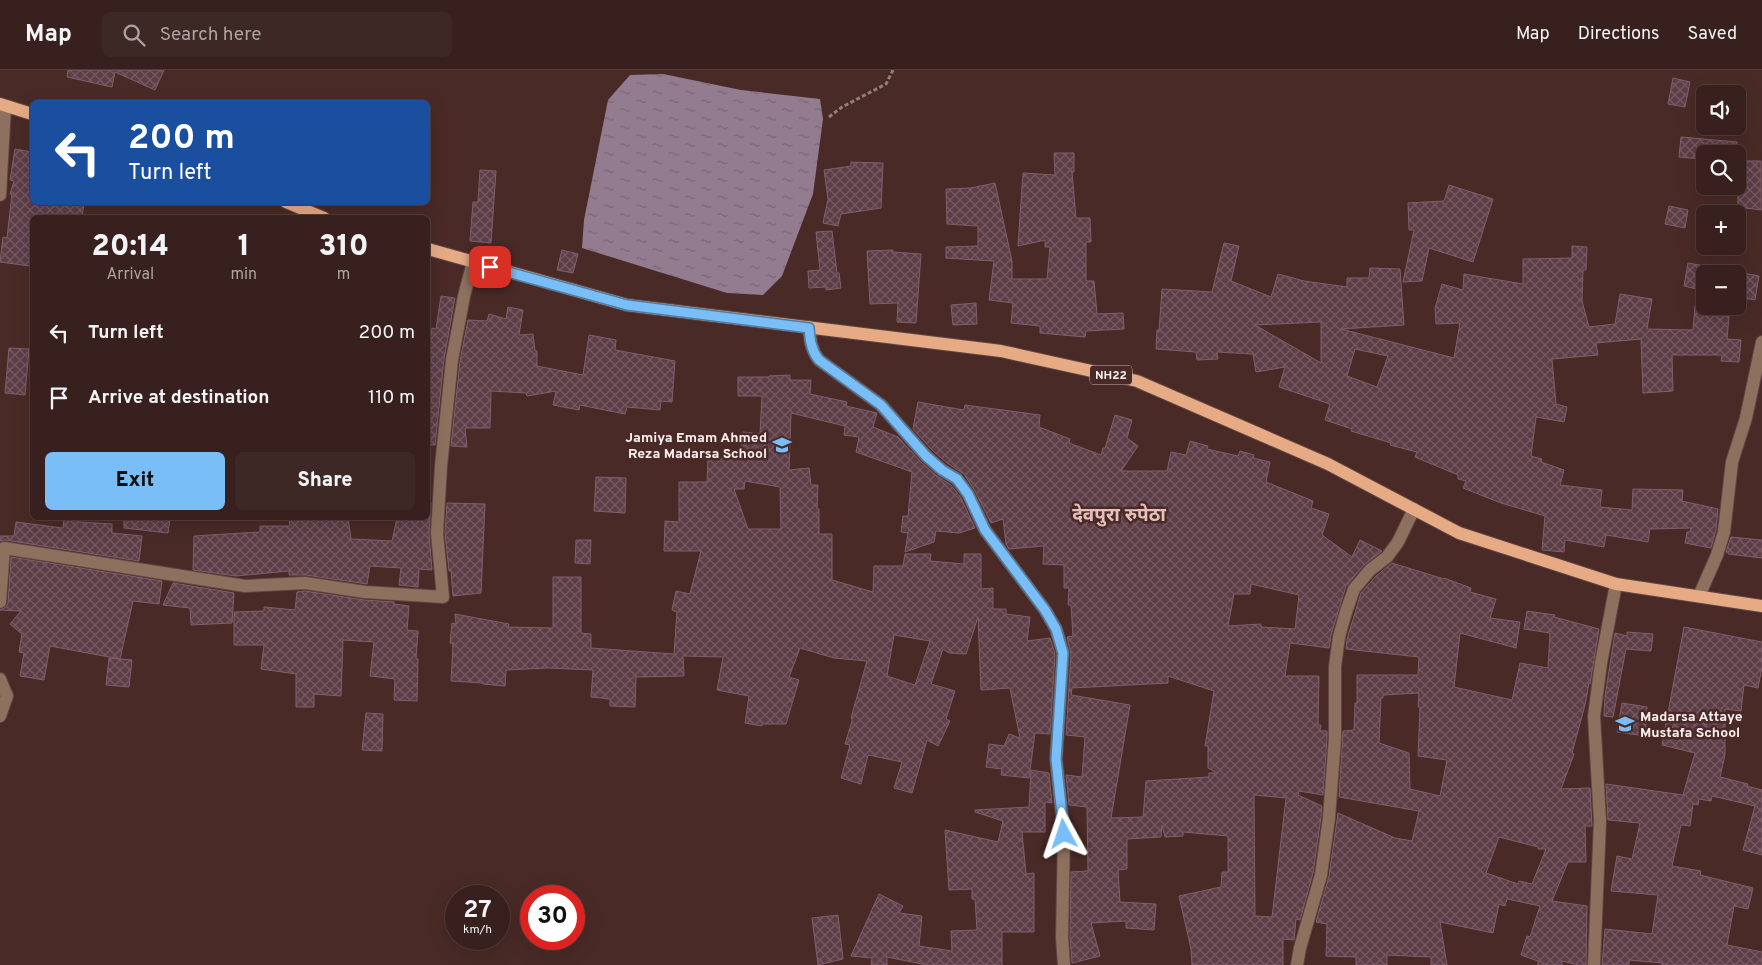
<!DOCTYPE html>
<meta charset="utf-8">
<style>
body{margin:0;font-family:Overpass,"Noto Sans Devanagari",sans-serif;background:#3e2826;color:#f1f3f6;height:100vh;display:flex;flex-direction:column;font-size:19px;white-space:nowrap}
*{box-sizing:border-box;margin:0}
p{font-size:16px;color:#aaa3a4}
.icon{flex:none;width:28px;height:28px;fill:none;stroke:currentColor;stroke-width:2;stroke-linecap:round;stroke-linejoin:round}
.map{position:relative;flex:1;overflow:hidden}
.details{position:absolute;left:30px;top:145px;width:400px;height:305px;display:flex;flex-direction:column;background:#37201d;border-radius:8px;box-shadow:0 5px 20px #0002,0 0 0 1px #513e3b}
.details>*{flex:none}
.top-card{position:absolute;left:30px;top:30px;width:400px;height:105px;border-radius:8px;box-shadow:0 5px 20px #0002,0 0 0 1px #513e3b;background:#1a4fa0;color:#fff;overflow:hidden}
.controls{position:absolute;left:1696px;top:15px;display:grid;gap:10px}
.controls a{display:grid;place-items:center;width:50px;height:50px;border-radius:8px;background:#37201d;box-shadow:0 5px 20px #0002,0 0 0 1px #513e3b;font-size:25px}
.speed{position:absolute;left:445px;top:815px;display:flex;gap:10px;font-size:25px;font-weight:700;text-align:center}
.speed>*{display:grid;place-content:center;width:65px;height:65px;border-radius:50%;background:#37201d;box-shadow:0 5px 20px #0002,0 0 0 1px #513e3b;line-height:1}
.speed small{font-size:12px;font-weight:400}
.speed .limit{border:8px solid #d22;background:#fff;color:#111}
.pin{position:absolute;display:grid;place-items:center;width:42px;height:42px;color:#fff;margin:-21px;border-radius:10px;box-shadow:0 2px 8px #0006}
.me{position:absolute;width:55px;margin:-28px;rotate:355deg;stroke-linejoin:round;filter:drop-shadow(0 0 4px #0008)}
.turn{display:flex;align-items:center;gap:18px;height:105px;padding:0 15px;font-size:22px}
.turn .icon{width:65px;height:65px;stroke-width:2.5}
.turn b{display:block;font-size:35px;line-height:42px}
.eta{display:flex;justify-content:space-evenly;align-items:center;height:85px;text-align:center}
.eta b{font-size:30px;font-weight:800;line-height:35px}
.primary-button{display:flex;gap:10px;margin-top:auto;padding:10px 15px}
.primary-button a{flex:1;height:58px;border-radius:8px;background:#7abef8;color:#111;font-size:20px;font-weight:800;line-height:58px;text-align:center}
.primary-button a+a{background:#3e2826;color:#f1f3f6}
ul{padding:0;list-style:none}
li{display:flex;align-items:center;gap:15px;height:65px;padding:0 15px}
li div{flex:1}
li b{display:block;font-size:19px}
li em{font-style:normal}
header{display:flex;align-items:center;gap:30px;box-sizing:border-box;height:70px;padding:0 25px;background:#37201d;border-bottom:1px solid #513e3b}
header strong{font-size:24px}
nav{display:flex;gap:28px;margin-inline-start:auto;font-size:18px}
.search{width:350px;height:45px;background:#3e2826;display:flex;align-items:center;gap:12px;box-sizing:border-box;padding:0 18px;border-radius:8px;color:#aaa3a4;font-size:19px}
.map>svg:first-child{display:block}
.water{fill:url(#water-ripples)}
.building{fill:url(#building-cross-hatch);stroke:#815f6a;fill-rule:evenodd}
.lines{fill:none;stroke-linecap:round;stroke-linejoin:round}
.minor-casing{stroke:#624643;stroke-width:14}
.major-casing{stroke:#624643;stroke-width:14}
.path{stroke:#947d7b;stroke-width:3;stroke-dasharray:4 2.5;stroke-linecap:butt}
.minor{stroke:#8d715e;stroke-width:12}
.major{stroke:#e6ab85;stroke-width:12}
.route-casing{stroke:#4f7ca1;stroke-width:12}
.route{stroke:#7abef8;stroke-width:9}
.labels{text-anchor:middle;stroke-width:5;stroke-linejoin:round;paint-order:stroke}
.shield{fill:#492a27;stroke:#c8b5b4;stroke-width:1}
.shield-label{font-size:12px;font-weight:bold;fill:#fef1f0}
.poi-label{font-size:14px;font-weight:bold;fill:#fef1f0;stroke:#492a27;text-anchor:end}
.district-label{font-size:19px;font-weight:bold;fill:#e7beb9;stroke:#492a27}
</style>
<header>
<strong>Map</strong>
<div class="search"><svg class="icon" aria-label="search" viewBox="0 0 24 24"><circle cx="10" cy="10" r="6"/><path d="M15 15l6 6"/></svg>Search here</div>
<nav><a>Map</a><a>Directions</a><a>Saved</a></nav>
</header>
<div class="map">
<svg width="1762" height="895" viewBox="0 0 1762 895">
<defs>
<pattern id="water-ripples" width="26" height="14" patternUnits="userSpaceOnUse" patternTransform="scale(1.25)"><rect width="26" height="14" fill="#937c90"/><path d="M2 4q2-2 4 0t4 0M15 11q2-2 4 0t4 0" fill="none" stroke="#776773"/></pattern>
<pattern id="building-cross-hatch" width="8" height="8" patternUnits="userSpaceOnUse" patternTransform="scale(1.25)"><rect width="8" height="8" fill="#5d3d47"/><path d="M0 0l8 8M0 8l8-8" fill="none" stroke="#755a62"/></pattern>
</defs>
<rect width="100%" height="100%" fill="#492a27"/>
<path class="water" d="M663 4 741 20 820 29 823 49 813 124 782 206 763 225 727 223 582 178 584 150 608 30 630 5Z"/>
<path class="building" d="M68 0H164L155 20 115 2 112 17 67 7Z
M1673 8 1690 12 1685 37 1668 34Z
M1681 67 1737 72 1736 84H1702L1701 89 1679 87Z
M15 79 32 82V132H84L82 148H32V178L30 196 0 192 3 167 7 168 12 124H10L14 111 10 110Z
M1054 83H1074V102H1072L1076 148H1090L1091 172H1086V211H1094L1097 244 1123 243 1124 259 1086 261 1085 267 1040 263V256L1011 253 1013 233 989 230 994 191 946 188V177L978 176V156L947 154 946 119 971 118 995 113 1012 191V209H1047L1050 177H1045V170L1018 176 1023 103 1055 105Z
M1738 91H1761V140L1738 137Z
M851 92 883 93 881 138 841 144 838 156 823 153 828 129 824 100 851 96Z
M480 100 496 101 491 173 470 171 473 132H478Z
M1449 115 1493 129 1473 192 1429 178 1422 211 1403 212 1414 160H1409L1408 133 1444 131Z
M1669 136 1688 140 1685 158 1665 154Z
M832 161 837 203H839L841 218 826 220V217L809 218 808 201 820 200 816 162Z
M1224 173 1239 176 1231 211 1271 227 1278 204 1304 211 1347 217V208H1369L1370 198 1400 199 1404 255 1341 259 1454 288 1460 253 1436 254 1435 238 1442 214 1463 220 1464 204 1523 214V189L1572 188V176L1587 177 1586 200H1583L1582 231 1589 257 1615 254 1620 224 1652 229 1647 259 1693 260 1695 236H1730L1727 269 1741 270 1739 292 1721 291 1722 285H1672L1673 321 1643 323 1641 269 1596 273 1598 285 1552 289 1556 334 1567 337 1564 352 1536 347 1531 386 1542 389 1541 392 1564 400 1560 415 1602 420 1600 437 1632 440 1633 419 1683 420 1682 431 1718 439 1716 460 1711 478 1685 473 1687 462H1690L1691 458 1650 459 1648 472 1606 465 1604 477 1565 470 1564 482 1542 480 1545 446 1501 433 1463 418 1466 411 1458 409V405L1415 387 1417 382 1390 375 1391 373 1351 361 1352 359 1325 350 1330 334 1279 317 1285 297 1256 302 1253 284 1217 282 1218 289 1197 290 1196 282 1156 279 1157 260 1159 261 1162 219 1212 222ZM1321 252V293L1255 255ZM1355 279 1388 286 1377 317 1347 306Z
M562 180 578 184 573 203 557 200Z
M893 180V182L921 184 916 253 897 252 898 233 870 234 867 181Z
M1688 193 1705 196V221L1684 216Z
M1738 202 1759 206 1755 230 1738 227Z
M441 226 455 228 444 289 435 375H428V285L432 258 436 259Z
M976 233 977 254 953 255 951 235Z
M508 237 523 240 519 265 533 264 535 281H537V296L583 305 589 265 616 270 615 280 675 291 672 332 661 331 660 340 627 337 625 344 580 335 579 340 553 335 556 321 527 326 526 323 491 321 490 358H465L467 377 451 376 460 291 468 250 487 251 489 244 506 249Z
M9 278 29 279 25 325 5 323Z
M790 305V310H811L810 324 847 332 846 336 877 343 873 357 898 367 921 392 937 406 951 415 961 428 975 458 959 463 936 461 934 472 905 482 908 463 901 462 903 446H908L912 402 856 382 859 367 844 365 845 356 791 343 789 400 809 398 811 415H818L817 439H819V464H832V510L873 522 874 496H903L905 484H931L930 491 964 494V484H981V519L993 518V539H1006V544L1030 547 1027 571 1050 568 1055 584 1050 664 1035 663 1029 708 1001 705 1002 699 986 697 989 674 1004 676 1009 664 1020 668 1010 618 981 620 978 547 966 584 949 583 943 579 931 614 955 621 946 649 950 651 938 676 927 670 912 723 894 718 902 692 868 685 861 714 841 708 850 675 845 674 852 651V648H851L867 591 834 588 800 578 789 607 799 610 786 654H762V656L745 653 749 626 717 620 723 587 683 586 684 606 636 607 635 637 610 636V629L591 627 593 600 548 598 506 600 505 616 483 614V613L451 611 453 574 450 573 452 553 456 554 455 544 509 554 508 557 553 558V507H581V563L591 564V578L674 584 677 542 672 540 676 521 690 524 701 481H664L665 451 679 452V412H707L708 388 740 389 743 362 760 364 762 326H738V307H769V306ZM745 411 780 417 781 459H748L734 419H744ZM894 565 930 571 915 615 887 606Z
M918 332 964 340 965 335 1040 345 1039 357 1070 369 1069 373 1101 385 1103 378H1105L1115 345 1132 350 1127 368 1138 376 1121 401H1167L1171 382 1186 385 1190 371 1208 376 1207 379 1238 386 1240 381 1254 385 1253 388 1270 392 1266 412 1313 431 1311 438 1329 444 1322 465 1352 487 1360 470 1382 481 1364 495 1346 516 1331 565 1329 578 1290 573 1285 606H1319L1318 655H1321L1320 661H1327V668L1323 725 1299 721 1298 725 1322 736 1321 747 1313 803 1300 850 1296 849 1294 870 1283 869V895H1192L1191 879 1179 826 1221 817 1222 802H1228V766L1183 762V766L1165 767 1162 755 1161 767 1127 769V799L1118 800 1120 832 1156 834 1154 860 1126 858V851L1091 853 1100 886 1072 893 1070 867 1071 802 1088 801 1087 737 1069 735 1066 705 1082 707 1085 667 1066 665 1071 584 1067 567 1073 566 1071 535H1068L1069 518H1064V495L1043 494 1044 476 1009 479 1006 474 1003 449 991 453 975 421 964 404 947 393 932 380 913 359ZM1251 514 1299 525 1295 559 1261 557V554L1228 556 1234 524H1250ZM1168 606 1214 621 1205 676H1208V698L1217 703H1209V707L1146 711 1143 747 1111 748 1130 635 1071 625 1072 618 1168 613ZM1254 725 1286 728 1272 847 1255 846Z
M596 407 626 408 625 443 594 441Z
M428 433H431L429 464 432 500 419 499 418 517 399 515 401 498 370 496 367 514 306 505H289V501L236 506 193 500 194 466 260 462V456H290L289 449 348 448 351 469 392 471 397 448H428Z
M447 433 485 434 481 523 453 526 451 501H449L445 463Z
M64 448H79L78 452 112 454V463L142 466 139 491 5 470 0 471V466H14L16 452 63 458Z
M124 448H170L168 463 124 458Z
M1731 467 1762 470V488L1728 484V482H1726Z
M576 470H591L590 494 575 493Z
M11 487 162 511 159 534 133 531 120 589 50 576 44 610 20 606 24 583 19 582 22 564 10 554 21 541 0 540 6 537 8 533Z
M1392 493 1444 509V508L1471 518 1470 522 1496 529 1490 548 1520 552 1516 578 1460 563 1454 617 1512 630 1520 593 1548 598 1550 563 1524 559 1527 541 1555 545 1554 547 1599 559 1590 614 1589 613 1585 635 1572 683 1574 684 1561 719 1590 718 1592 756H1585L1586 792H1568L1552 831 1587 836 1586 895H1578L1562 891V895H1538V891L1521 885 1527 866 1530 867 1540 836 1507 829 1505 836 1499 834 1493 863 1440 852 1447 895H1431V887L1387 885V895H1356V887L1326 886 1327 854 1316 852 1329 806 1338 743 1395 768 1412 771 1419 741 1339 727 1343 661 1354 660 1355 633H1357V605H1418L1419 587 1346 579 1347 569 1361 523 1376 506ZM1419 623 1418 637H1420L1418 686 1447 690 1440 726 1410 719 1409 683 1379 673 1381 628H1383V625ZM1499 767 1538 777V779H1546L1532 814 1519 811 1518 814 1486 803Z
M173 513 234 523 232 553 191 555 190 538 163 535Z
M305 521 364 530 394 532V534L409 536 407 560 418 561 416 589H418L417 631 394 630 395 609 370 606 374 572 343 570 341 626 314 624V637H296V604L261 599 264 575H234V542L264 541V537L295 540 297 522Z
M1684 557 1762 572V597L1758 618 1744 615 1741 641 1725 639V685L1720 707 1748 714 1747 716 1762 720V785L1743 780 1755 736 1712 726 1711 731 1699 729 1698 735 1693 734 1690 756 1681 755 1672 796 1701 801 1700 805 1753 818 1748 839 1734 836 1727 875 1762 882V895H1662V893L1629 890V895H1602L1605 859 1652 864 1658 825 1611 821 1617 786 1632 789 1640 753 1608 750 1606 714 1683 725 1695 683 1662 675Z
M1627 562 1653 564 1651 581 1626 579 1613 647 1604 646 1605 626 1615 563 1627 566Z
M109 588 132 590 129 617 106 615Z
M1622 633 1647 637 1645 666 1617 662Z
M366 643 383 644 382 681 362 680Z
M1031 700 1049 703 1052 733 1045 732V762H1022L1026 804 1034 803V862H1002V895H927L887 887V895H871L872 888 851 886 879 824 903 836 899 843 922 846 919 876 952 881 951 861 977 860 975 829H972V819L949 820 945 760 998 772 1003 751 975 742V740L1029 737Z
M838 845 843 889 818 895 812 848Z"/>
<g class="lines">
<g class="minor-casing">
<path id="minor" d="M0 125 5 36
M809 257C810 270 811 280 819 290L881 335 926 386 942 400 957 409 968 424 985 460 1045 540 1056 559 1063 583 1056 689 1064 765 1062 867 1064 895
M1699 526 1717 485 1724 462 1732 392 1746 348 1762 272
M0 532 4 478 245 516 305 513 365 522 443 527 437 463 441 396 452 290 464 226 473 192
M0 609 7 626 0 646
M1297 895 1300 878 1321 805 1329 748 1335 668V596L1339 567 1346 542 1354 519 1370 500 1387 487 1398 472 1414 439
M1594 895 1600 751 1594 646 1601 593 1616 514"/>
</g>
<g class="major-casing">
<path id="major" d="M0 34 32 44
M286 132 324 148
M428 179 627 235 1001 281 1137 311 1328 394 1459 463 1616 514 1762 536"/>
</g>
<path class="path" d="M829 47 842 37 886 14 893 0"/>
<use href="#minor" class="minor"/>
<use href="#major" class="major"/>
</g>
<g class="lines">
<g class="route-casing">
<path id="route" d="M490 197 627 235 809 258C810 270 811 280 819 290L881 335 926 386 942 400 957 409 968 424 985 460 1045 540 1056 559 1063 583 1056 689 1064 764"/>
</g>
<use href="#route" class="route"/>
</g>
<defs>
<g id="school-bare" transform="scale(1.5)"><path d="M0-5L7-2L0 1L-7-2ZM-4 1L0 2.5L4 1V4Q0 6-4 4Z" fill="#7abef8" stroke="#492a27" stroke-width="2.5" paint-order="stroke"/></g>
</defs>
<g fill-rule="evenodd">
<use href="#school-bare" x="782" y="375"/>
<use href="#school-bare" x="1625" y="654"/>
</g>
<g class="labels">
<rect class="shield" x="1090" y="295.5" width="42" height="19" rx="4"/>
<g class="shield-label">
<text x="1111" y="309">NH22</text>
</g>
<g class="poi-label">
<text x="767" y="372">Jamiya Emam Ahmed<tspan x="767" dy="16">Reza Madarsa School</tspan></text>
<text x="1640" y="651" text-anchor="start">Madarsa Attaye<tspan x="1640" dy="16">Mustafa School</tspan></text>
</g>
<g class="district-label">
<text x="1119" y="451">देवपुरा रुपेठा</text>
</g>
</g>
</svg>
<div class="controls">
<a><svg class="icon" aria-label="sound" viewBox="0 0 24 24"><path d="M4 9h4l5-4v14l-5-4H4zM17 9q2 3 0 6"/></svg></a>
<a><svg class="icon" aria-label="search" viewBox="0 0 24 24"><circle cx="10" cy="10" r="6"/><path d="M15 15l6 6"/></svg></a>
<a>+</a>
<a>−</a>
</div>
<div class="speed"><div>27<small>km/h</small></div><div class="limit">30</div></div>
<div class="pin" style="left:490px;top:197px;background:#d93025"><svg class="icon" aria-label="arrive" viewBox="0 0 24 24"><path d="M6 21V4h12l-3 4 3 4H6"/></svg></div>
<svg class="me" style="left:1064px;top:764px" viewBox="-20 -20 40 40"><path d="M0-17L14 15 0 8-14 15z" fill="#7abef8" stroke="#fff" stroke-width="4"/></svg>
<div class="top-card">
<div class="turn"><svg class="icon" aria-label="left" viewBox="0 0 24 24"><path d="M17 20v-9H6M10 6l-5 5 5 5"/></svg><div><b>200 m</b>Turn left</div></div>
</div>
<section class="details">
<div class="eta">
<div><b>20:14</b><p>Arrival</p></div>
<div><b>1</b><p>min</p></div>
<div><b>310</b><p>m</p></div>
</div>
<ul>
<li><svg class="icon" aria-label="left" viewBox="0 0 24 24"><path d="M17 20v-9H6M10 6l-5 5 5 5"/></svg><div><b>Turn left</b></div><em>200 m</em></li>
<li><svg class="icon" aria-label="arrive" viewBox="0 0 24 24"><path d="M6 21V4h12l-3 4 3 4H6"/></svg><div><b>Arrive at destination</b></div><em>110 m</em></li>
</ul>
<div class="primary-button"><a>Exit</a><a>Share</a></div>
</section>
</div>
